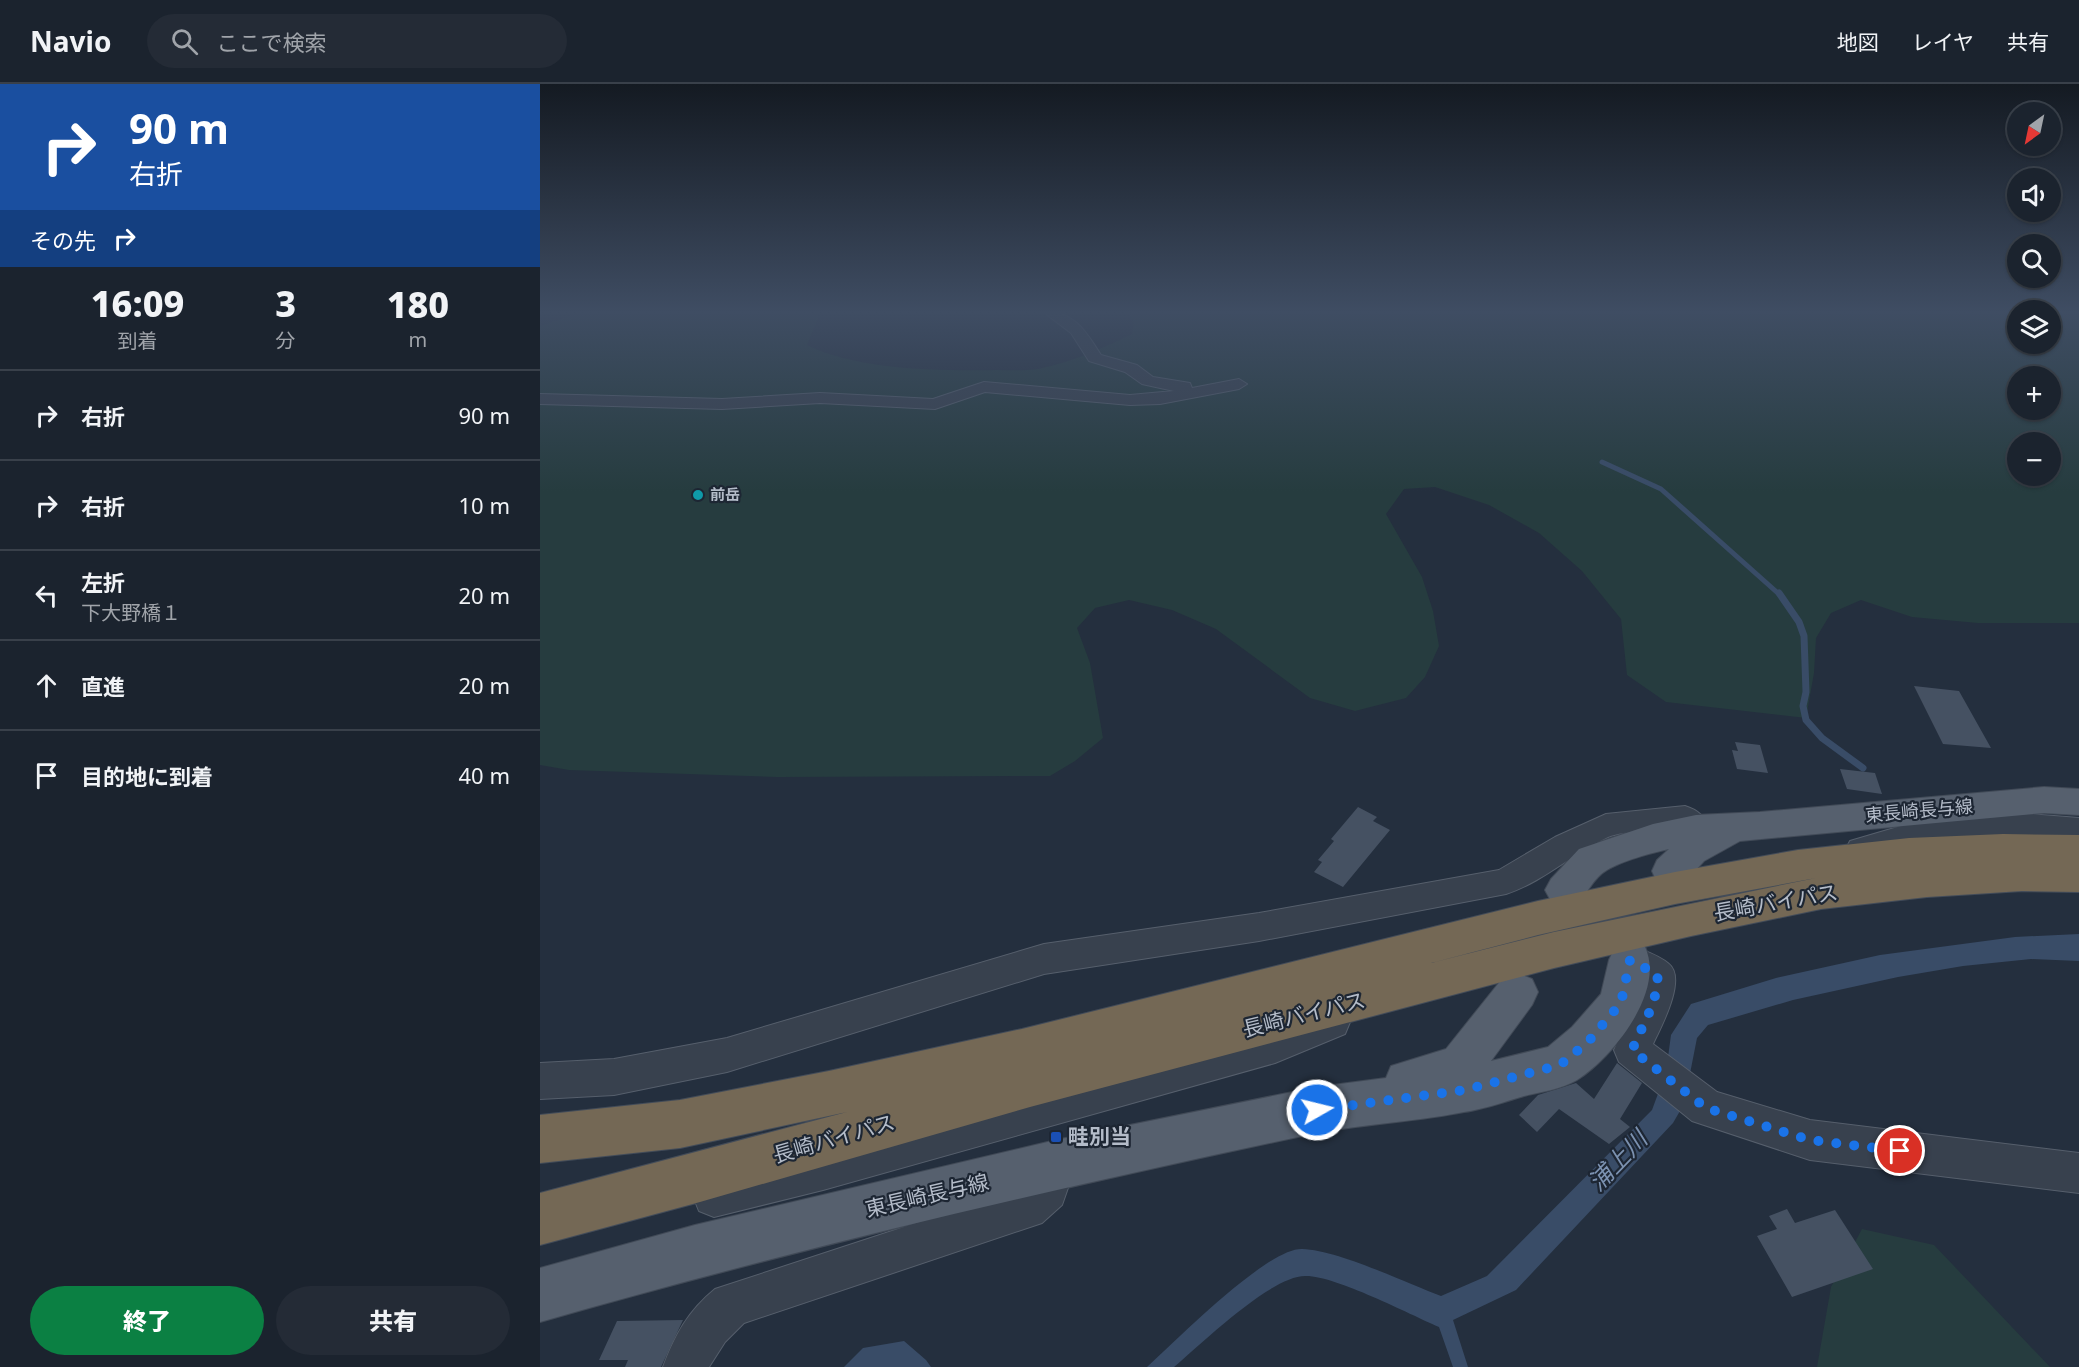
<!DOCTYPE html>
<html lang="ja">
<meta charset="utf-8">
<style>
body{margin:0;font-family:"Noto Sans","Noto Sans JP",sans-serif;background:#242b36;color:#f1f3f6;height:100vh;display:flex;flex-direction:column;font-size:22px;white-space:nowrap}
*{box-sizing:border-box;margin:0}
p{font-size:20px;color:#a0a4aa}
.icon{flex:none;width:33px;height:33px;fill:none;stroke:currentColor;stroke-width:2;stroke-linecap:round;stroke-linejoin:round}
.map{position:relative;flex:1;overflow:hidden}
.panel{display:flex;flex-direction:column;background:#1b232e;width:540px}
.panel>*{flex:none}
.guide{background:#1a4fa0;color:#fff;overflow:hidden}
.needle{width:39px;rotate:213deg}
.controls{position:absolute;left:1467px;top:18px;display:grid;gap:12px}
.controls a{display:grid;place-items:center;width:54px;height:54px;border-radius:50%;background:#1b232e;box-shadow:0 2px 4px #0004,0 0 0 2px #39404a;font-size:30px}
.pin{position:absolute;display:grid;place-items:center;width:51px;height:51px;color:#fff;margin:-26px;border:3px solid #fff;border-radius:50%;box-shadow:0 2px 6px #0007}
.me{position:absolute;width:66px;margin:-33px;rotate:82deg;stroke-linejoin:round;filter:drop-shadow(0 0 4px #0008)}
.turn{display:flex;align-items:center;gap:21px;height:126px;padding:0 30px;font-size:27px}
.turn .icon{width:78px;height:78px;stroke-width:2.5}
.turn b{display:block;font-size:42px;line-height:51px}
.then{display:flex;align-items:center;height:57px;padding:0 30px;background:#0003;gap:12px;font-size:22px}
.eta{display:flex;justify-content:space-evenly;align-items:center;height:102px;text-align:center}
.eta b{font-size:36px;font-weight:800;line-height:42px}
.button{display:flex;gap:12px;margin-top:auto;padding:12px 30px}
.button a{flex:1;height:69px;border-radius:36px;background:#0b8043;color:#fff;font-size:24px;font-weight:800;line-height:69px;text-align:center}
.button a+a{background:#242b36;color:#f1f3f6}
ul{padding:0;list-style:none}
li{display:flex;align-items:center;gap:18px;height:90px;padding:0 30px;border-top:2px solid #39404a}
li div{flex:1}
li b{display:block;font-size:22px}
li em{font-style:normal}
header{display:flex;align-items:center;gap:36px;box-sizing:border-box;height:84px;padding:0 30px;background:#1b232e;border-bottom:2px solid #39404a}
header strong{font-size:28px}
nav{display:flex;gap:33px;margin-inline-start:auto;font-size:21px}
.search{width:420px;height:54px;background:#242b36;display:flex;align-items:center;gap:15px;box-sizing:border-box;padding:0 21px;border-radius:33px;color:#a0a4aa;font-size:22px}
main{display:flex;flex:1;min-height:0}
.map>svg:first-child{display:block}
.green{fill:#263c3f;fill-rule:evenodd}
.water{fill:#394c67}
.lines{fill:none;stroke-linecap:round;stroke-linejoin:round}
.stream-far1{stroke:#394c67;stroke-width:5}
.stream{stroke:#394c67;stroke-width:7}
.building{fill:#455162}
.minor-casing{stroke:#565f6c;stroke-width:2}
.major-casing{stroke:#414a57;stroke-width:2}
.highway-casing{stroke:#434c59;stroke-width:2}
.minor{fill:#38414e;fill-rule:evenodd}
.major{fill:#56606e;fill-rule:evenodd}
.highway{fill:#746855;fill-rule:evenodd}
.route{stroke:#1a73e8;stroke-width:10;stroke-dasharray:0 18}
.culture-dot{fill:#0f9aa8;stroke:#1d2633;stroke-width:2}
.transit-dot{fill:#1a4fb4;stroke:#1d2633;stroke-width:2}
.labels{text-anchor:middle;stroke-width:4.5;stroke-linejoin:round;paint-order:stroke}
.far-poi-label{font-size:15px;font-weight:bold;fill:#b4bcc9;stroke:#1d2633;text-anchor:start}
.street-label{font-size:18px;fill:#b4bcc9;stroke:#1d2633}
.near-street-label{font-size:21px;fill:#b4bcc9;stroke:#1d2633}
.near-poi-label{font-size:21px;font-weight:bold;fill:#b4bcc9;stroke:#1d2633;text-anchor:start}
.near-water-label{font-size:24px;font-style:italic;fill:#7c92b1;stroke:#1d2633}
</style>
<header>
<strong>Navio</strong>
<div class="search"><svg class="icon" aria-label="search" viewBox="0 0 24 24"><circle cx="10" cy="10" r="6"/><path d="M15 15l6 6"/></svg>ここで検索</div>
<nav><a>地図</a><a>レイヤ</a><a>共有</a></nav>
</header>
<main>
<section class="panel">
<div class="guide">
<div class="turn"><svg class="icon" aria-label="right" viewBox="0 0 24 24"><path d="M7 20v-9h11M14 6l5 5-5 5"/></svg><div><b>90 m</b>右折</div></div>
<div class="then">その先<svg class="icon" aria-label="right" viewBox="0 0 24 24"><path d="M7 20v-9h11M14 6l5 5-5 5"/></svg></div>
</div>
<div class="eta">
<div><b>16:09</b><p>到着</p></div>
<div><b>3</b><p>分</p></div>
<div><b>180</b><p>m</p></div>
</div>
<ul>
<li><svg class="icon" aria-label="right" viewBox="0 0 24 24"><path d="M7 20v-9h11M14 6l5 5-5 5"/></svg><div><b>右折</b></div><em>90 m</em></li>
<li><svg class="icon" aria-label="right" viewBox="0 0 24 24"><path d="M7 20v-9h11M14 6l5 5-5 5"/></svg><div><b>右折</b></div><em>10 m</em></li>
<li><svg class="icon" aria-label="left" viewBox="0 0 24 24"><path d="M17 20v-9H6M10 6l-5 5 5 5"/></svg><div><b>左折</b><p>下大野橋１</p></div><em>20 m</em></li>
<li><svg class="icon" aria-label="ahead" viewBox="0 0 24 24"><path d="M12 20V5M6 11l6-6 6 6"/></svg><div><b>直進</b></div><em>20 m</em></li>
<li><svg class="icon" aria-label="arrive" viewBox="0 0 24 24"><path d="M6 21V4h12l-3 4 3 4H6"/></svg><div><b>目的地に到着</b></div><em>40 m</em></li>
</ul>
<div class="button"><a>終了</a><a>共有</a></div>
</section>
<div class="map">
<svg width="1539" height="1283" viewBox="0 0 1539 1283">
<rect width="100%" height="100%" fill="#242f3e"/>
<path class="green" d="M45 227H270L279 232 267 261C317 286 400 287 457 286 470 286 485 287 498 285 532 278 561 265 592 250L594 238 585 227H1477L1478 260H1510L1511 227H1539V539H1438L1372 533 1321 516 1291 529 1276 554 1274 589 1266 634 1126 618 1087 591 1081 535 1042 487 999 449 949 421 895 403 864 405 846 430 882 493 893 527 899 562 885 593 866 614 815 627 770 614 676 545 632 526 589 516 555 524 537 544 550 579 563 654 535 677 510 692 237 693 29 686 0 681V242ZM1478 292H1510V326H1478ZM1478 358H1510V392H1478Z
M1322 1145 1394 1161 1510 1283H1277L1291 1203Z"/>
<path class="water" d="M1539 850V877L1491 875 1423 882 1358 893 1253 916 1168 941 1157 954 1144 1020 1133 1039 976 1206 913 1236 928 1283H913L899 1243C869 1230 794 1191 765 1192 731 1192 661 1260 634 1283H607C636 1257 727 1164 762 1165 798 1166 866 1199 901 1212L947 1192 1112 1026 1126 988 1131 951 1151 920 1236 894 1340 871 1475 853Z
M364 1257 386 1276 391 1283H304L323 1264Z"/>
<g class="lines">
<path class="stream-far1" d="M1062 378 1121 405 1240 511"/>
<path class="stream" d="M1239 509 1259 538 1264 552 1266 608 1263 622 1266 636 1282 654 1323 684"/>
</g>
<path class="building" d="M1374 602 1419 607 1451 664 1403 660Z
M1195 658 1220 661 1228 689 1197 685 1192 666 1198 667Z
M1300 685 1335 689 1342 710 1307 705Z
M818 723 837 733 833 737 850 746 803 803 774 788 782 778 778 776 794 757 791 755Z
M1077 979 1102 999 1080 1035 1090 1043 1069 1060 1019 1025 997 1048 979 1031 998 1011 1036 999 1054 1015Z
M1247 1125 1255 1139 1295 1126 1333 1185 1252 1213 1217 1152 1237 1145 1229 1132Z
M143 1236 121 1283H85L88 1276H59L77 1237Z"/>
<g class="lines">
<g class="minor-casing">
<path id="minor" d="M502 227C534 227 545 246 561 271L597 281 613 293 650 299 652 304 699 295 707 300 699 305 620 320 590 321 445 308 395 325 280 319 182 325 0 320V310L182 315 280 309 393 315 444 298 590 311 634 307 602 300 585 288 549 277 531 249Z
M1145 722C1158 726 1165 733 1171 745L1167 753C1154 757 1147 755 1138 745 1119 747 1085 746 1068 753 1033 769 1003 798 966 810L719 857 504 890 187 988 74 1011 0 1015V979L74 975 187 954 504 860 719 829 959 786 1015 753 1066 730Z
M1489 730 1539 734V756L1489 752 1385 759 1321 777 1310 773 1306 765 1310 757 1385 735Z
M1090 861C1102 866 1119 871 1129 880 1147 895 1121 943 1113 960L1177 1008 1270 1036 1539 1069V1109L1270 1076 1152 1037 1079 978 1074 966 1096 917 1100 898 1078 886 1073 876 1078 866Z
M792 922 805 926 810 938 805 950 735 979 283 1106 174 1133 159 1127 153 1112 159 1097 174 1091 283 1066 733 946Z
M516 1061 530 1067 536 1081 522 1121 502 1139 204 1239 185 1258 169 1283H123C135 1251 148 1227 175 1205L477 1106 493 1092 502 1067Z"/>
</g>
<g class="major-casing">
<path id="major" d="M1504 703 1539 705V731L1504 729 1200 757 1164 777 1145 798 1131 802 1117 798 1112 787 1117 776 1129 765C1111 769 1082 777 1067 786 1043 800 1048 830 1011 817L1005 806 1011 795 1039 765 1113 740 1156 731 1220 728Z
M1090 858 1105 863C1126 907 1073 973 1037 996 1022 1005 1001 1008 984 1012 964 1018 944 1025 924 1028 874 1038 822 1040 772 1050 513 1105 254 1165 0 1238V1184L155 1141 516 1056 777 1003 846 994 851 982 906 965 962 895 977 889 992 895 998 908 992 921 951 977 1008 963 1032 943 1061 910 1069 876 1075 863Z"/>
</g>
<g class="highway-casing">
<path id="highway" d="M1463 750 1539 751V808L1482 807 1387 813 1281 825 1151 852 1014 884 490 1023 160 1118 0 1161V1109L307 1028 140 1064 0 1079V1031L140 1016 289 987 482 945 998 817 1135 788 1258 766 1369 754ZM1276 794 1014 848 891 879 998 851 1135 820Z"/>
</g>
<use href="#minor" class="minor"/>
<use href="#major" class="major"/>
<use href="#highway" class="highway"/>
</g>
<linearGradient id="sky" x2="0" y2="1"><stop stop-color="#141a22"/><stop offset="0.56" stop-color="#3f4d63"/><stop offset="1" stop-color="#3f4d63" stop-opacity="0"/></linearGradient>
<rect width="1539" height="407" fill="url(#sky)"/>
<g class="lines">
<path class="route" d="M777 1026 925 1006 1020 981 1048 958 1081 919 1090 876 1118 891 1114 918 1092 966 1166 1024 1270 1056 1360 1067"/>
</g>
<circle class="culture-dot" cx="158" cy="411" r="6"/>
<rect class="transit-dot" x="510" y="1047" width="12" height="12" rx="3"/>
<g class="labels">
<g class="far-poi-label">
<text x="170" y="416">前岳</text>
</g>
<g class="street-label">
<text transform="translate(1379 727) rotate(-5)" y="6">東長崎長与線</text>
</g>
<g class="near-street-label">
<text transform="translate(1236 819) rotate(-10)" y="7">長崎バイパス</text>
<text transform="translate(764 931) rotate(-14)" y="7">長崎バイパス</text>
<text transform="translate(294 1055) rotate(-16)" y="7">長崎バイパス</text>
<text transform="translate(387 1112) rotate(-13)" y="7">東長崎長与線</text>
</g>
<g class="near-poi-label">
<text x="528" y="1060">畦別当</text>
</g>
<g class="near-water-label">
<text transform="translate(1078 1077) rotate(-46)" y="8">浦上川</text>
</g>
</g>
</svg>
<div class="controls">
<a><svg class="needle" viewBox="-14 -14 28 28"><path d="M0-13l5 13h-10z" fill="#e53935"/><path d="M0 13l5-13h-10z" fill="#a0a4aa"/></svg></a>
<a><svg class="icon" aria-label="sound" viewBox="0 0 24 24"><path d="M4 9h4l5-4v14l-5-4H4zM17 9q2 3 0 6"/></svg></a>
<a><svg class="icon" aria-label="search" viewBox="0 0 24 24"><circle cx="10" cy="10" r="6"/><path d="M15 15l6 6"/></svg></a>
<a><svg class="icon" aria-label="layers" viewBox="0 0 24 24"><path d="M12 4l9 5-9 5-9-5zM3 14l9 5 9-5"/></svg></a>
<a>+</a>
<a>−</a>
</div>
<div class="pin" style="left:1360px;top:1067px;background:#d93025"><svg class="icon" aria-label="arrive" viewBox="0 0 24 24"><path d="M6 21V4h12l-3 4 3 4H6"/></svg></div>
<svg class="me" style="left:777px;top:1026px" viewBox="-20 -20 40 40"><circle r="17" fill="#1a73e8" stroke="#fff" stroke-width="3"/><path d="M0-11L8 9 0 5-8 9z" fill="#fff"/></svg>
</div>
</main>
